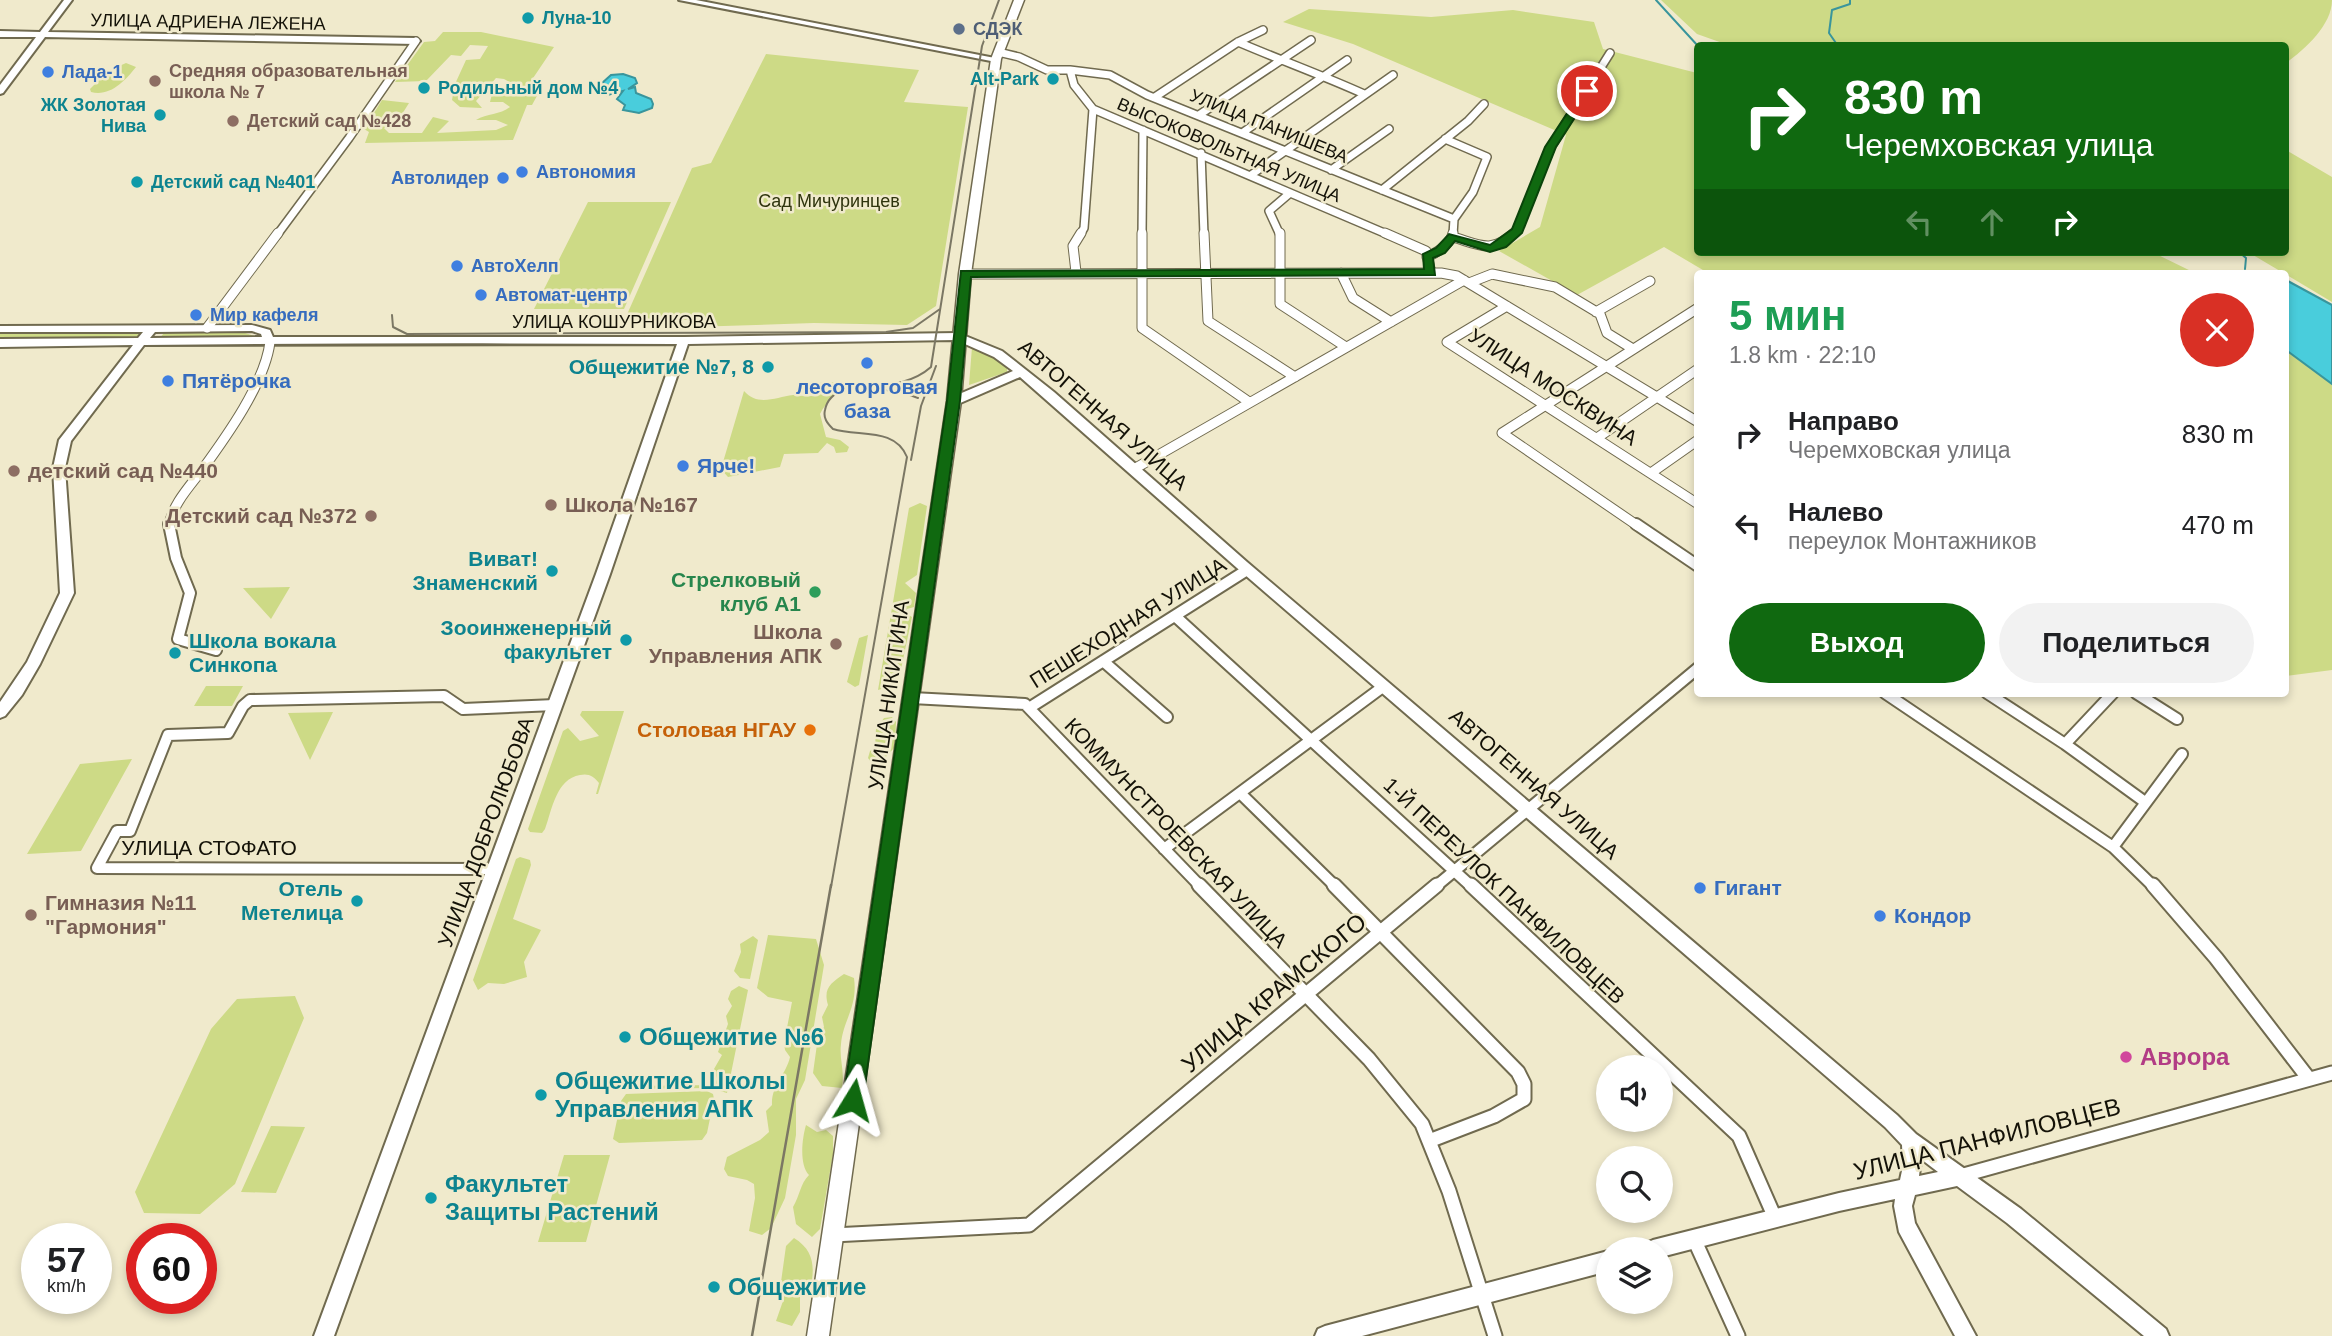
<!DOCTYPE html>
<html lang="ru">
<meta charset="utf-8">
<style>
body{margin:0;font-family:Arial,sans-serif;background:#f2f2f2;color:#202124;height:100vh;display:flex;flex-direction:column;font-size:26px;white-space:nowrap}
*{box-sizing:border-box;margin:0}
p{font-size:23px;color:#757577}
.icon{flex:none;width:38px;height:38px;fill:none;stroke:currentColor;stroke-width:2;stroke-linecap:round;stroke-linejoin:round}
.map{position:relative;flex:1;overflow:hidden}
.side{position:absolute;left:1694px;top:270px;width:595px;height:427px;display:flex;flex-direction:column;background:#fff;border-radius:7px;box-shadow:0 4px 10px #0003}
.side>*{flex:none}
.banner{position:absolute;left:1694px;top:42px;width:595px;height:214px;border-radius:7px;box-shadow:0 4px 10px #0003;background:#106910;color:#fff;overflow:hidden}
.tools{position:absolute;left:1596px;top:1055px;display:grid;gap:14px}
.tools a{display:grid;place-items:center;width:77px;height:77px;border-radius:50%;background:#fff;box-shadow:0 4px 10px #0003;font-size:35px}
.speed{position:absolute;left:21px;top:1223px;display:flex;gap:14px;font-size:35px;font-weight:700;text-align:center}
.speed>*{display:grid;place-content:center;width:91px;height:91px;border-radius:50%;background:#fff;box-shadow:0 4px 10px #0003;line-height:1}
.speed small{font-size:18px;font-weight:400}
.speed .limit{border:10px solid #d22;background:#fff;color:#111}
.pin{position:absolute;display:grid;place-items:center;width:60px;height:60px;color:#fff;margin:-30px;border:4px solid #fff;border-radius:50%;box-shadow:0 2px 7px #0007}
.me{position:absolute;width:77px;margin:-38px;rotate:8deg;stroke-linejoin:round;filter:drop-shadow(0 0 5px #0008)}
.turn{display:flex;align-items:center;gap:24px;height:147px;padding:0 35px;font-size:32px}
.turn .icon{width:91px;height:91px;stroke-width:2.5}
.turn b{display:block;font-size:49px;line-height:60px}
.lanes{display:flex;align-items:center;height:66px;padding:0 35px;background:#0003;justify-content:center;gap:35px;direction:ltr}
.lanes .off{opacity:.35}
.round{display:grid;place-items:center;flex:none;width:74px;height:74px;border-radius:37px;background:#f2f2f2}
.overview{display:flex;align-items:center;justify-content:space-between;height:119px;padding:0 35px}
h1{font-size:42px;font-weight:800;line-height:52px;color:#1e9e55}
.action{display:flex;gap:14px;margin-top:auto;padding:14px 35px}
.action a{flex:1;height:80px;border-radius:42px;background:#106910;color:#fff;font-size:28px;font-weight:800;line-height:80px;text-align:center}
.action a+a{background:#f2f2f2;color:#202124}
ul{padding:0;list-style:none}
li{display:flex;align-items:center;gap:21px;height:91px;padding:0 35px}
li div{flex:1}
li b{display:block;font-size:26px}
li em{font-style:normal}
.map>svg:first-child{display:block}
.green{fill:#cdda86}
.water{fill:#49cddc;stroke:#39959c;stroke-width:2}
.lines{fill:none;stroke-linecap:round;stroke-linejoin:round}
.stream{stroke:#39959c;stroke-width:2}
.street-far3-casing{stroke:#706a4f;stroke-width:10}
.street-far2-casing{stroke:#706a4f;stroke-width:11}
.street-far1-casing{stroke:#706a4f;stroke-width:14}
.street-casing{stroke:#706a4f;stroke-width:17}
.secondary-casing{stroke:#706a4f;stroke-width:4}
.primary-casing{stroke:#706a4f;stroke-width:3}
.street-far3{stroke:#fff;stroke-width:7}
.street-far2{stroke:#fff;stroke-width:9}
.street-far1{stroke:#fff;stroke-width:10}
.street{stroke:#fff;stroke-width:13}
.secondary{fill:#fff;fill-rule:evenodd}
.primary{fill:#fff;fill-rule:evenodd}
.tram-far1{stroke:#7b7764;stroke-width:2}
.tram{stroke:#7b7764;stroke-width:2.5}
.route{fill:#106910;stroke:#0a440a;stroke-width:2}
.culture-dot{fill:#0f9aa8;stroke:#f0eacc;stroke-width:2.5}
.service-dot{fill:#5c6f8a;stroke:#f0eacc;stroke-width:2.5}
.shop-dot{fill:#3f7fe0;stroke:#f0eacc;stroke-width:2.5}
.education-dot{fill:#8d6e63;stroke:#f0eacc;stroke-width:2.5}
.leisure-dot{fill:#2e9e5b;stroke:#f0eacc;stroke-width:2.5}
.food-dot{fill:#e8710a;stroke:#f0eacc;stroke-width:2.5}
.hotel-dot{fill:#d1479c;stroke:#f0eacc;stroke-width:2.5}
.labels{text-anchor:middle;stroke-width:5;stroke-linejoin:round;paint-order:stroke}
.far-culture-label{font-size:18px;font-weight:bold;fill:#0d838f;stroke:#f0eacc;text-anchor:start}
.far-street-label{font-size:18px;fill:#141208;stroke:#f0eacc}
.far-service-label{font-size:18px;font-weight:bold;fill:#4e5e75;stroke:#f0eacc;text-anchor:start}
.far-education-label{font-size:18px;font-weight:bold;fill:#785e54;stroke:#f0eacc;text-anchor:start}
.far-shop-label{font-size:18px;font-weight:bold;fill:#366cbe;stroke:#f0eacc;text-anchor:start}
.far-park-label{font-size:18px;fill:#2f340e;stroke:#f0eacc}
.culture-label{font-size:21px;font-weight:bold;fill:#0d838f;stroke:#f0eacc;text-anchor:end}
.shop-label{font-size:21px;font-weight:bold;fill:#366cbe;stroke:#f0eacc;text-anchor:start}
.street-label{font-size:21px;fill:#141208;stroke:#f0eacc}
.education-label{font-size:21px;font-weight:bold;fill:#785e54;stroke:#f0eacc;text-anchor:start}
.leisure-label{font-size:21px;font-weight:bold;fill:#27864d;stroke:#f0eacc;text-anchor:end}
.food-label{font-size:21px;font-weight:bold;fill:#c56008;stroke:#f0eacc;text-anchor:end}
.near-street-label{font-size:24px;fill:#141208;stroke:#f0eacc}
.near-culture-label{font-size:24px;font-weight:bold;fill:#0d838f;stroke:#f0eacc;text-anchor:start}
.near-hotel-label{font-size:24px;font-weight:bold;fill:#b23c85;stroke:#f0eacc;text-anchor:start}
</style>
<div class="map">
<svg width="2332" height="1336" viewBox="0 0 2332 1336">
<rect width="100%" height="100%" fill="#f0eacc"/>
<path class="green" d="M1661 0H2332C2332 25 2305 49 2286 63V46L1728 45 1697 34Z
M1309 9 1431 17 1513 10 1594 22 1603 49 1697 73 1698 252H2152L2195 273H1708L1664 247 1577 295 1499 251 1540 227 1566 135 1353 44 1283 22Z
M443 32H481L554 47 523 93 538 94 532 105H527L513 140 365 143 369 132 364 129 382 100 409 103 399 119H410L408 126 384 128 389 133H422L433 117 449 121 437 133 496 130 508 125 496 120H476C487 113 500 115 510 107L503 102H490L492 94H514L515 85 504 79 496 78 476 101 482 108 460 107 452 100 455 84 466 60 480 59 488 46 470 45 461 56 451 55 426 81 395 82 424 42 435 41Z
M766 54 919 70 904 102 968 107 936 306 907 325 814 323 691 327 693 320 625 319 692 168 711 163Z
M126 63 136 67C125 81 110 97 91 92L90 89 108 71Z
M2286 150 2332 177V302L2248 252H2286Z
M588 202H671L624 309H534Z
M242 332 261 338 158 340 164 333Z
M141 333 137 339 0 340V334Z
M972 347 994 356 1007 367V372L969 385Z
M2286 350 2332 384V670L2286 676Z
M844 382C840 392 826 401 820 414L826 437 840 440 849 447 847 452 836 453 834 447 827 443 818 453 784 454 780 467 728 477 721 469 744 391C758 407 776 397 793 395 802 395 807 398 815 395L809 388 815 383Z
M920 503 927 506 917 575 905 583 916 593 914 607 907 609V614L912 617 901 669 895 685 878 690 909 508Z
M290 587 271 619 243 588Z
M868 635 859 685 855 687 847 682 859 638Z
M206 686H243L232 706H194Z
M582 711H624L598 794H596L599 783C594 776 588 773 580 775 556 779 552 810 545 829L542 833 530 832 528 829 563 731 568 728 580 741 599 736 580 715Z
M333 712 310 760 288 713Z
M892 717 896 722 895 747 881 762H871L868 758 870 751 875 748 876 729 884 718Z
M132 759 81 851 27 854 80 764Z
M520 857 530 860 531 865 513 919 541 930 524 962 527 977 504 984 488 983 478 990 473 980 516 859Z
M768 935 816 939 824 965 805 1080 796 1099V1135L785 1198 771 1228 762 1235 749 1231 755 1198 754 1184 747 1180 728 1176 724 1169 727 1157 760 1140 769 1132 766 1111 772 1105C771 1085 786 1075 790 1057L785 1050 784 1043 792 1002 768 997 757 988Z
M753 936 758 940 750 979 740 978 734 971 741 952 740 944Z
M844 974 854 978C858 1007 843 1020 841 1044 839 1060 845 1070 842 1088L822 1086 813 1073 818 1037 824 1027 822 1017 828 1005C823 988 831 983 844 974Z
M739 986 748 990 727 1093 710 1088 629 1089 631 1086 715 1085 717 1079 714 1069 722 1055 718 1052 728 1024 726 1016 732 1006 728 999 731 991Z
M295 996 304 1018 235 1184 200 1214 144 1213 135 1192 211 1029 237 999Z
M707 1091 713 1094 714 1099 707 1133 702 1140 619 1143 613 1139 621 1101 626 1094Z
M806 1125 817 1132 826 1130 833 1136V1154L820 1229 812 1237 796 1224 793 1207C800 1195 800 1184 809 1175 799 1164 802 1139 806 1125Z
M271 1126 305 1127 276 1193 241 1192Z
M564 1155H610L586 1242H538Z
M794 1238C815 1251 815 1268 810 1291L800 1294V1312L792 1326 776 1321 783 1301 781 1282 786 1246Z"/>
<path class="water" d="M623 74 635 78 637 83 628 89 635 87 636 93 651 99 653 104 652 108 639 113 623 110 625 105 617 99 623 91 607 95 601 84 611 75Z
M2286 280 2332 305V384L2286 350Z"/>
<g class="lines">
<path class="stream" d="M1656 0 1698 46
M1838 46 1829 33 1832 10 1850 4V0
M2239 252 2246 258 2245 269"/>
<g class="street-far3-casing">
<path id="street-far3" d="M1238 42C1280 60 1322 75 1364 94
M998 52 1019 57 1047 70H1070L1074 85 1093 109 1389 235
M1070 70 1110 75 1147 95 1454 219
M1155 97 1238 42 1263 30
M1199 115 1311 40
M1242 133 1347 60
M1445 139 1487 157 1473 192 1454 219 1453 235
M1201 153 1204 235
M1331 170 1389 129
M1251 175 1393 75
M1382 190 1468 121 1484 104
M277 235 349 138 416 41
M1080 235 1084 228 1093 109
M1142 235 1143 130
M1280 235 1269 211 1290 193
M1512 235 1517 230 1551 147 1610 53"/>
</g>
<g class="street-far2-casing">
<path id="street-far2" d="M1142 233V328L1249 402
M1204 233 1208 321 1295 377
M1280 233V304L1346 347
M1385 233 1426 251 1431 273
M1453 237C1480 245 1491 254 1514 233
M1427 257C1438 252 1450 245 1453 233
M1076 272 1073 246 1081 233
M1341 273 1353 298 1391 322
M965 274 1441 273 1457 276 1698 422
M1469 283 1492 274 1555 287 1600 314 1607 333 1633 349
M1507 306 1447 342 1698 504
M1596 312 1650 281
M207 328 278 233
M1597 438 1698 369
M1134 469 1464 280
M1651 473 1698 440
M169 526C172 505 189 487 202 470 226 437 265 383 270 342
M1638 526 1502 433 1698 308"/>
</g>
<g class="street-far1-casing">
<path id="street-far1" d="M169 524 176 558 190 593 178 639 216 650
M1636 524 1698 566
M1175 616 1472 887
M1103 661 1167 717
M1885 693 2113 847 2154 887
M1987 693 2065 744 2145 802
M2136 693 2177 719
M912 698 1025 704 1201 887
M1029 708 1247 570
M2065 744 2113 693
M1240 793 1336 887
M2113 847 2182 754
M1164 849 1384 686
M495 869 97 868 117 831H130L168 735 228 733 243 706 250 700 444 696 463 709 555 705
M1435 887 1698 668"/>
</g>
<g class="street-casing">
<path id="street" d="M1199 885 1369 1059 1422 1124 1449 1191 1495 1336
M1334 885 1518 1072 1524 1084V1099L1494 1116 1429 1141
M1471 885 1739 1136 1775 1218
M2153 885 2216 958 2309 1079
M1960 1176 2332 1073
M833 1235 1029 1225 1437 885
M1694 1239 1738 1336"/>
</g>
<g class="secondary-casing">
<path id="secondary" d="M64 0H72L48 32 416 38 420 41 416 44 45 37 3 93 0 94V85L36 37H0V31L40 32Z
M679 0H696L1000 59 996 62Z
M252 325 270 330 273 337H684L958 333 1002 351 1054 392 1247 562 1897 1115 1916 1134 2021 1209 2166 1329 2169 1336H2144L2007 1223 1957 1186 1915 1195 1912 1206 1915 1223 1976 1336H1955L1899 1232 1894 1206 1895 1199 1839 1211 1661 1257V1250H1644L1646 1243 1653 1240 1839 1193 1900 1180 1903 1166 1902 1145 1885 1127 1237 568 1020 377 958 404H950V398L1013 371 994 357 956 340 688 344 610 574 334 1336H314L596 574 677 344C499 343 321 343 144 345L71 441 65 468 74 593 40 664 22 695 5 716 0 718V702L27 662 60 593 53 468 59 440 133 345 0 347V339L138 338 143 332H0V326ZM252 331 261 334 262 337 150 338 155 332ZM1921 1159 1938 1172 1919 1176Z
M1608 1251V1271L1362 1336H1315L1318 1329 1325 1326Z"/>
</g>
<g class="primary-casing">
<path id="primary" d="M1014 0H1024L1001 59 971 274 961 401 829 1336H807L947 401 959 274 991 59Z"/>
</g>
<use href="#street-far3" class="street-far3"/>
<use href="#street-far2" class="street-far2"/>
<use href="#street-far1" class="street-far1"/>
<use href="#street" class="street"/>
<use href="#secondary" class="secondary"/>
<use href="#primary" class="primary"/>
<path class="tram-far1" d="M392 315 393 327 407 334 886 332 913 328 940 309
M884 390 899 391 918 398
M911 460 921 406 936 366
M831 887 907 457C895 427 859 437 833 429 827 423 823 418 825 410 831 379 879 388 902 382 913 379 922 375 931 367L982 46 999 0"/>
<path class="tram" d="M752 1336 831 885"/>
</g>
<path class="route" d="M1583 89 1592 91 1556 147 1522 233 1506 247 1490 252 1455 241 1445 253 1433 258 1435 275 971 277 960 401 863 1100 860 1107 853 1110 846 1107 843 1100 947 401 961 271 1424 269 1423 254 1436 248 1449 234 1490 245 1512 229 1545 147Z"/>
<g class="culture-dot">
<circle cx="528" cy="18" r="7"/>
<circle cx="1053" cy="79" r="7"/>
<circle cx="424" cy="88" r="7"/>
<circle cx="160" cy="115" r="7"/>
<circle cx="137" cy="182" r="7"/>
<circle cx="768" cy="367" r="7"/>
<circle cx="552" cy="571" r="7"/>
<circle cx="626" cy="640" r="7"/>
<circle cx="175" cy="653" r="7"/>
<circle cx="357" cy="901" r="7"/>
<circle cx="625" cy="1037" r="7"/>
<circle cx="541" cy="1095" r="7"/>
<circle cx="431" cy="1198" r="7"/>
<circle cx="714" cy="1287" r="7"/>
</g>
<circle class="service-dot" cx="959" cy="29" r="7"/>
<g class="shop-dot">
<circle cx="48" cy="72" r="7"/>
<circle cx="522" cy="172" r="7"/>
<circle cx="503" cy="178" r="7"/>
<circle cx="457" cy="266" r="7"/>
<circle cx="481" cy="295" r="7"/>
<circle cx="196" cy="315" r="7"/>
<circle cx="867" cy="363" r="7"/>
<circle cx="168" cy="381" r="7"/>
<circle cx="683" cy="466" r="7"/>
<circle cx="1700" cy="888" r="7"/>
<circle cx="1880" cy="916" r="7"/>
</g>
<g class="education-dot">
<circle cx="155" cy="81" r="7"/>
<circle cx="233" cy="121" r="7"/>
<circle cx="14" cy="471" r="7"/>
<circle cx="551" cy="505" r="7"/>
<circle cx="371" cy="516" r="7"/>
<circle cx="836" cy="644" r="7"/>
<circle cx="31" cy="915" r="7"/>
</g>
<circle class="leisure-dot" cx="815" cy="592" r="7"/>
<circle class="food-dot" cx="810" cy="730" r="7"/>
<circle class="hotel-dot" cx="2126" cy="1057" r="7"/>
<g class="labels">
<g class="far-culture-label">
<text x="542" y="24">Луна-10</text>
<text x="1039" y="85" text-anchor="end">Alt-Park</text>
<text x="438" y="94">Родильный дом №4</text>
<text x="146" y="111" text-anchor="end">ЖК Золотая<tspan x="146" dy="21">Нива</tspan></text>
<text x="151" y="188">Детский сад №401</text>
</g>
<g class="far-street-label">
<text transform="translate(208 22) rotate(1)" y="6">УЛИЦА АДРИЕНА ЛЕЖЕНА</text>
<text transform="translate(1269 126) rotate(22)" y="6">УЛИЦА ПАНИШЕВА</text>
<text transform="translate(1229 150) rotate(23)" y="6">ВЫСОКОВОЛЬТНАЯ УЛИЦА</text>
<text x="614" y="328">УЛИЦА КОШУРНИКОВА</text>
</g>
<g class="far-service-label">
<text x="973" y="35">СДЭК</text>
</g>
<g class="far-education-label">
<text x="169" y="77">Средняя образовательная<tspan x="169" dy="21">школа № 7</tspan></text>
<text x="247" y="127">Детский сад №428</text>
</g>
<g class="far-shop-label">
<text x="62" y="78">Лада-1</text>
<text x="536" y="178">Автономия</text>
<text x="489" y="184" text-anchor="end">Автолидер</text>
<text x="471" y="272">АвтоХелп</text>
<text x="495" y="301">Автомат-центр</text>
<text x="210" y="321">Мир кафеля</text>
</g>
<g class="far-park-label">
<text x="829" y="207">Сад Мичуринцев</text>
</g>
<g class="culture-label">
<text x="754" y="374">Общежитие №7, 8</text>
<text x="538" y="566">Виват!<tspan x="538" dy="24">Знаменский</tspan></text>
<text x="612" y="635">Зооинженерный<tspan x="612" dy="24">факультет</tspan></text>
<text x="189" y="648" text-anchor="start">Школа вокала<tspan x="189" dy="24">Синкопа</tspan></text>
<text x="343" y="896">Отель<tspan x="343" dy="24">Метелица</tspan></text>
</g>
<g class="shop-label">
<text x="182" y="388">Пятёрочка</text>
<text x="867" y="394" text-anchor="middle">лесоторговая<tspan x="867" dy="24">база</tspan></text>
<text x="697" y="473">Ярче!</text>
<text x="1714" y="895">Гигант</text>
<text x="1894" y="923">Кондор</text>
</g>
<g class="street-label">
<text transform="translate(1553 387) rotate(33)" y="7">УЛИЦА МОСКВИНА</text>
<text transform="translate(1103 415) rotate(41)" y="7">АВТОГЕННАЯ УЛИЦА</text>
<text transform="translate(1128 623) rotate(-32)" y="7">ПЕШЕХОДНАЯ УЛИЦА</text>
<text transform="translate(889 695) rotate(-82)" y="7">УЛИЦА НИКИТИНА</text>
<text transform="translate(1534 784) rotate(41)" y="7">АВТОГЕННАЯ УЛИЦА</text>
<text transform="translate(486 832) rotate(-70)" y="7">УЛИЦА ДОБРОЛЮБОВА</text>
<text transform="translate(1176 833) rotate(46)" y="7">КОММУНСТРОЕВСКАЯ УЛИЦА</text>
<text x="209" y="855">УЛИЦА СТОФАТО</text>
<text transform="translate(1504 891) rotate(43)" y="7">1-Й ПЕРЕУЛОК ПАНФИЛОВЦЕВ</text>
</g>
<g class="education-label">
<text x="28" y="478">детский сад №440</text>
<text x="565" y="512">Школа №167</text>
<text x="357" y="523" text-anchor="end">Детский сад №372</text>
<text x="822" y="639" text-anchor="end">Школа<tspan x="822" dy="24">Управления АПК</tspan></text>
<text x="45" y="910">Гимназия №11<tspan x="45" dy="24">"Гармония"</tspan></text>
</g>
<g class="leisure-label">
<text x="801" y="587">Стрелковый<tspan x="801" dy="24">клуб А1</tspan></text>
</g>
<g class="food-label">
<text x="796" y="737">Столовая НГАУ</text>
</g>
<g class="near-street-label">
<text transform="translate(1274 993) rotate(-40)" y="8">УЛИЦА КРАМСКОГО</text>
<text transform="translate(1987 1139) rotate(-14)" y="8">УЛИЦА ПАНФИЛОВЦЕВ</text>
</g>
<g class="near-culture-label">
<text x="639" y="1045">Общежитие №6</text>
<text x="555" y="1089">Общежитие Школы<tspan x="555" dy="28">Управления АПК</tspan></text>
<text x="445" y="1192">Факультет<tspan x="445" dy="28">Защиты Растений</tspan></text>
<text x="728" y="1295">Общежитие</text>
</g>
<g class="near-hotel-label">
<text x="2140" y="1065">Аврора</text>
</g>
</g>
</svg>
<div class="tools">
<a><svg class="icon" aria-label="sound" viewBox="0 0 24 24"><path d="M4 9h4l5-4v14l-5-4H4zM17 9q2 3 0 6"/></svg></a>
<a><svg class="icon" aria-label="search" viewBox="0 0 24 24"><circle cx="10" cy="10" r="6"/><path d="M15 15l6 6"/></svg></a>
<a><svg class="icon" aria-label="layers" viewBox="0 0 24 24"><path d="M12 4l9 5-9 5-9-5zM3 14l9 5 9-5"/></svg></a>
</div>
<div class="speed"><div>57<small>km/h</small></div><div class="limit">60</div></div>
<div class="pin" style="left:1587px;top:91px;background:#d93025"><svg class="icon" aria-label="arrive" viewBox="0 0 24 24"><path d="M6 21V4h12l-3 4 3 4H6"/></svg></div>
<svg class="me" style="left:853px;top:1100px" viewBox="-20 -20 40 40"><path d="M0-17L14 15 0 8-14 15z" fill="#106910" stroke="#fff" stroke-width="4"/></svg>
<div class="banner">
<div class="turn"><svg class="icon" aria-label="right" viewBox="0 0 24 24"><path d="M7 20v-9h11M14 6l5 5-5 5"/></svg><div><b>830 m</b>Черемховская улица</div></div>
<div class="lanes"><svg class="icon off" aria-label="left" viewBox="0 0 24 24"><path d="M17 20v-9H6M10 6l-5 5 5 5"/></svg><svg class="icon off" aria-label="ahead" viewBox="0 0 24 24"><path d="M12 20V5M6 11l6-6 6 6"/></svg><svg class="icon" aria-label="right" viewBox="0 0 24 24"><path d="M7 20v-9h11M14 6l5 5-5 5"/></svg></div>
</div>
<section class="side">
<div class="overview"><div><h1>5 мин</h1><p>1.8 km · 22:10</p></div><a class="round" style="background:#d93025;color:#fff"><svg class="icon" aria-label="close" viewBox="0 0 24 24"><path d="M6 6l12 12M18 6L6 18"/></svg></a></div>
<ul>
<li><svg class="icon" aria-label="right" viewBox="0 0 24 24"><path d="M7 20v-9h11M14 6l5 5-5 5"/></svg><div><b>Направо</b><p>Черемховская улица</p></div><em>830 m</em></li>
<li><svg class="icon" aria-label="left" viewBox="0 0 24 24"><path d="M17 20v-9H6M10 6l-5 5 5 5"/></svg><div><b>Налево</b><p>переулок Монтажников</p></div><em>470 m</em></li>
</ul>
<div class="action"><a>Выход</a><a>Поделиться</a></div>
</section>
</div>
